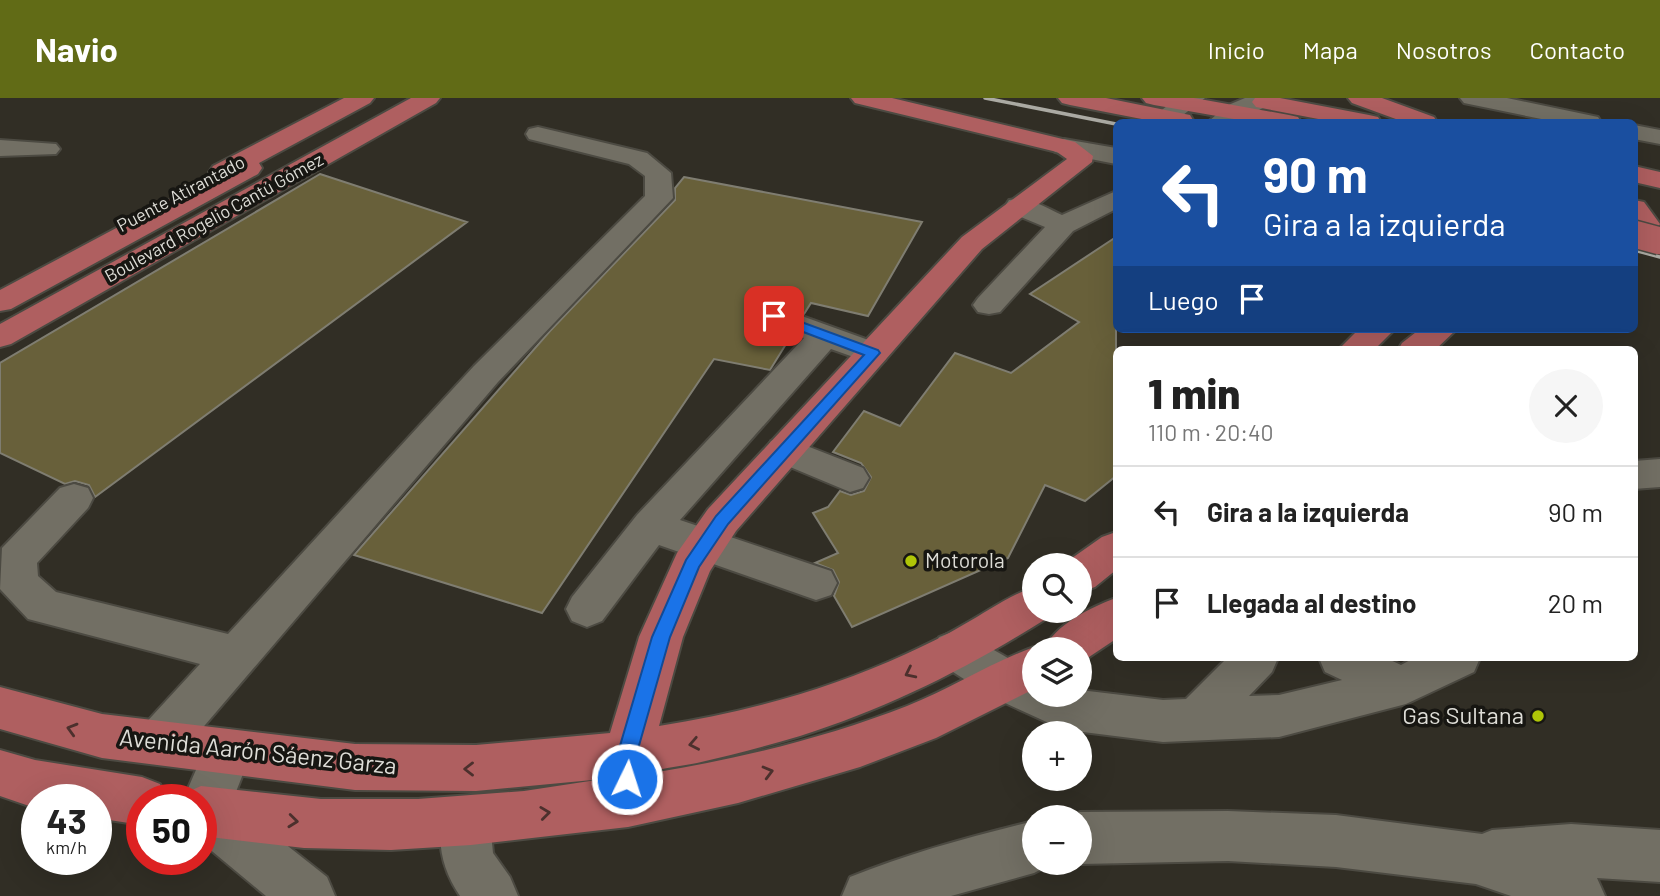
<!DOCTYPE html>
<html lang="es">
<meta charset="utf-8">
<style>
body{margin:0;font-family:Barlow,sans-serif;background:#f6f6f6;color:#222;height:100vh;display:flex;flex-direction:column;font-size:26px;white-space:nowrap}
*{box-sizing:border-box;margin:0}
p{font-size:23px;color:#767676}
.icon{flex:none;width:38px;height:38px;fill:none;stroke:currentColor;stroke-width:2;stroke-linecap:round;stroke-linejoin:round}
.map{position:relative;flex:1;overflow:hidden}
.side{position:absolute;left:1113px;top:248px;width:525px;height:315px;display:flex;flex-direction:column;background:#fff;border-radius:10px;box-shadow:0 7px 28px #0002}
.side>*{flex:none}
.hud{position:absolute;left:1113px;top:21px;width:525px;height:214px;border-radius:10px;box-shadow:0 7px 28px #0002;background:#1a4fa0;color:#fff;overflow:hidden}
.fabs{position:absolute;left:1022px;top:455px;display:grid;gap:14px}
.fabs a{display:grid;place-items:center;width:70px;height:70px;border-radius:50%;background:#fff;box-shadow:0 7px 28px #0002;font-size:35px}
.speed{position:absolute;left:21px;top:686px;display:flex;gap:14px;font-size:35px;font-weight:700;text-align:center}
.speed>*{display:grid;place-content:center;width:91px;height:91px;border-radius:50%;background:#fff;box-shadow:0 7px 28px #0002;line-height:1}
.speed small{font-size:18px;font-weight:400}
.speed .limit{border:10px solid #d22;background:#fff;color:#111}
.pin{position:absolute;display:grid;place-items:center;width:60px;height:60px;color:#fff;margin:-30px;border-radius:14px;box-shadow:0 4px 10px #0006}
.me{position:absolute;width:77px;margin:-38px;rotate:4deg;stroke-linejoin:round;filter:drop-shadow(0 0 5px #0008)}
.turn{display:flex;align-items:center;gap:24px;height:147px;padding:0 35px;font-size:32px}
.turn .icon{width:91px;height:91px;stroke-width:2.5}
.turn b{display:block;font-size:49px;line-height:60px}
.then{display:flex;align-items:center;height:66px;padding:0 35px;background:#0003;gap:14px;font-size:26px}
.round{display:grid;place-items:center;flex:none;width:74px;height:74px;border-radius:37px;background:#f6f6f6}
.head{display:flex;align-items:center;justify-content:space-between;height:119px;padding:0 35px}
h1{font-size:42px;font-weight:800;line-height:52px}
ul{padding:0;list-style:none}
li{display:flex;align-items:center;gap:21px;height:91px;padding:0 35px;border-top:2px solid #e0e0e0}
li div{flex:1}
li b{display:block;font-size:26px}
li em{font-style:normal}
header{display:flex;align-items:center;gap:42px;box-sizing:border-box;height:98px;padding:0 35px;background:#616b16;color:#fff}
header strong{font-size:33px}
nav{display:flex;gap:38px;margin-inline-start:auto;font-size:24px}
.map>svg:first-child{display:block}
.building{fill:#68603a;stroke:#7f7d71;stroke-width:2}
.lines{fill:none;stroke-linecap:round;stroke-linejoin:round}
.minor-casing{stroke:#4c4a42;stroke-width:4}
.major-casing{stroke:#4c4a42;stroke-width:4}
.minor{fill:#726f64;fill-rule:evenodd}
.major{fill:#af5f60;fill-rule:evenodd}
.rail{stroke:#abaaa3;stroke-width:3.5}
.major-bridge-casing{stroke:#4c4a42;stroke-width:30;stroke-linecap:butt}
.major-bridge{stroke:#af5f60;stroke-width:27}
.oneway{stroke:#4c302d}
.route{fill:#1a73e8;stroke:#114b97;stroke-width:2}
.poi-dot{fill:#afc507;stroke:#171612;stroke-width:2.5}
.labels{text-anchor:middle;stroke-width:7;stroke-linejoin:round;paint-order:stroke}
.far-street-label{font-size:18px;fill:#deddd7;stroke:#171612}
.poi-label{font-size:21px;fill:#deddd7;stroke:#171612;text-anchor:start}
.near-poi-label{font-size:24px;fill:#deddd7;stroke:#171612;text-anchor:end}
.near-street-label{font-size:24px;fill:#deddd7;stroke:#171612}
</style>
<header>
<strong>Navio</strong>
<nav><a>Inicio</a><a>Mapa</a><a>Nosotros</a><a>Contacto</a></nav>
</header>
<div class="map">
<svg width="1660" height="798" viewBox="0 0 1660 798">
<rect width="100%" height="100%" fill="#312e25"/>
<path class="building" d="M320 76 467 124 95 399 89 387 75 383 65 386 0 355V265Z
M684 79 922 124 868 218 811 205 804 216 775 206 761 209 755 218 761 227 791 238 770 272 714 261 542 515 354 457 550 233 675 102V90Z
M1116 139V378L1085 403 1045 387 1008 460 852 529 834 498 839 484 833 472 815 465 838 455 813 415 828 409 840 393 851 397 864 393 871 379 861 365 833 354 864 313 900 328 955 255 1011 275 1079 224 1030 196Z"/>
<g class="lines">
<g class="minor-casing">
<path id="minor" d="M1177 0H1205L1174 24H1156L1153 19Z
M1245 0H1278C1274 6 1238 23 1231 24 1224 26 1215 25 1208 24L1226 8Z
M1460 0H1507L1598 19 1601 24H1556L1464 5Z
M1634 27 1660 32V46L1634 41Z
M538 29 647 55 671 75 673 100 498 284 176 661 159 667 142 661 135 645 142 629 200 566 28 521 0 491 2 450 60 390 74 386 88 390 93 400 88 410 37 465 38 478 56 494 228 536 474 268 645 98V78L629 66 529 41 526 36 529 31Z
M1064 41 1116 50V66L1055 54 1051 49 1055 44Z
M0 42 56 46 60 51 56 56 0 58Z
M1116 93V111L1073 133 1000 214 989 216 978 214 973 207 978 200 1045 129 1009 114 1005 108 1009 102C1028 98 1045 109 1062 117Z
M774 208 885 248 890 255 885 262 873 266 831 251 680 422 831 473 837 485 831 497 816 502 659 447 602 523 587 529 572 523 566 511 572 499 637 417 804 240 763 225 758 218 763 211Z
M784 339 863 370 869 380 863 390 850 394 771 361 766 352 771 343Z
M1660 361V389L1634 391V363Z
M955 533 971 539 1034 575V597H1080V592L1163 602 1186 601 1227 560H1278L1272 574 1249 598 1279 597 1342 582 1325 574 1319 560H1386L1401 567 1414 560H1480L1474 574 1406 606 1279 639 1163 644 1067 632 1051 626 992 599 939 565 933 552 939 539Z
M228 631 245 637 252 653 232 704 327 779 335 798H266L201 744V702H183L211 637Z
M465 699 483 706 490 724 493 755 510 779 518 798H460C441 770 434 738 447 706Z
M1228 713 1336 717 1482 736 1492 732 1571 726 1660 732V784L1597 780 1605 798H1511L1476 786 1336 769 1228 763 1080 766V719H1068L1080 714Z
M1034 723V765H1053L1034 775 951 798H842L850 779C909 755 972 738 1034 723Z"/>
</g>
<g class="major-casing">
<path id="major" d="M344 0H374L370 5 259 65 262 70 258 76 11 211 0 213V192L212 79 209 74 213 68Z
M411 0H440L436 5 11 246 0 249V226Z
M851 0H892L1075 44 1093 58 1092 64 982 151 736 433 710 473 683 539 659 628C743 615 828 592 906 556 925 547 945 538 963 527 987 514 1008 498 1034 489V513H1052L1049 519C970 569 889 610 800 638 766 648 732 657 697 665 683 668 663 669 652 675 738 661 825 640 907 608 950 591 990 565 1034 549L1039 551H1034V591L936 640 860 669 738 705 628 729 471 747 391 752 304 750 201 738V702H181L183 696 201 688 321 701H418L524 693 603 681 476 693 355 692 102 660 0 631V589L102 616 355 646 476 647 610 635 639 539 677 455 708 411 962 139 1067 61 1057 54 855 5Z
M1058 0H1106L1190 17 1193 22 1191 24H1157L1070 7 1062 5Z
M1142 0H1194L1289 17 1298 19 1301 24H1251L1154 7 1146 5Z
M1255 0H1280L1369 17 1378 19 1381 24H1334L1256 9 1252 4Z
M1348 0H1382L1434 19 1437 24H1404L1352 5Z
M1634 68 1660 74V90L1634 84Z
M1634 102 1644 104 1660 126 1654 138 1634 144Z
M1359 231H1395L1374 252H1338Z
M1420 231H1457L1435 252H1398L1402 245Z
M1116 434V472L1095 489 1080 494V467H1064L1065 465 1102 439Z
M1116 500V541L1080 565V551H1044C1055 527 1091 509 1116 500Z
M0 652 35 662 142 679 160 686 166 702H142V727L96 720V702H37L35 710 0 698Z"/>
</g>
<use href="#minor" class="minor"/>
<use href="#major" class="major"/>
<path class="rail" d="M985 0 1116 26
M1634 152 1660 159"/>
<g class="major-bridge-casing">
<path id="major-bridge" d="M1634 136 1660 143"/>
</g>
<use href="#major-bridge" class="major-bridge"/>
</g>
<defs><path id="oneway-chevron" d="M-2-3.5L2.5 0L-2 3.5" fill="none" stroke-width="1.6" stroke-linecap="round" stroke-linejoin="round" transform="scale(1.75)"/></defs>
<g class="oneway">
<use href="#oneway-chevron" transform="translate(910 575) rotate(154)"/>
<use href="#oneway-chevron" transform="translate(72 631) rotate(-164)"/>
<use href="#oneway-chevron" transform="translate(694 646) rotate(169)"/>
<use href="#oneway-chevron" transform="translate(469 671) rotate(-180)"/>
<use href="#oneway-chevron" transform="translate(768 674) rotate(-15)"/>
<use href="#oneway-chevron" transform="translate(545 715) rotate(-7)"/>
<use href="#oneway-chevron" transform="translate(293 723) rotate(6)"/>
</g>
<path class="route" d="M774 214 878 252 880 255 728 426 699 469 670 539 636 658 638 681 635 688 627 691 620 688 617 681V658L652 539 686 462 716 418 864 257 769 221V215Z"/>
<g class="poi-dot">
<circle cx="911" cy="463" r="7"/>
<circle cx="1538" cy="618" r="7"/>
</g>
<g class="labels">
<g class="far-street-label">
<text transform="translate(181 96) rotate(-28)" y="6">Puente Atirantado</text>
<text transform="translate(214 120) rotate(-29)" y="6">Boulevard Rogelio Cantú Gómez</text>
</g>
<g class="poi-label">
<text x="925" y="470">Motorola</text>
</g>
<g class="near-poi-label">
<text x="1524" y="626">Gas Sultana</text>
</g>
<g class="near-street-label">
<text transform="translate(258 654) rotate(6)" y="8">Avenida Aarón Sáenz Garza</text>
</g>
</g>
</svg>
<div class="fabs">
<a><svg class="icon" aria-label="search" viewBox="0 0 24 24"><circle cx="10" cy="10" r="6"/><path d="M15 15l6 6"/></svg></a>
<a><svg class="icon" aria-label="layers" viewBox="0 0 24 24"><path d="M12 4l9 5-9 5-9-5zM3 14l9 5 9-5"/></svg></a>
<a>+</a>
<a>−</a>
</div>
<div class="speed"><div>43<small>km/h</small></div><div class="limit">50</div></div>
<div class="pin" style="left:774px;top:218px;background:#d93025"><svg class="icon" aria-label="arrive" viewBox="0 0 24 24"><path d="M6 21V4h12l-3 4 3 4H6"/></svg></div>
<svg class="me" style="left:627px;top:681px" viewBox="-20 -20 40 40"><circle r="17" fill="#1a73e8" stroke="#fff" stroke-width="3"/><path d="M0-11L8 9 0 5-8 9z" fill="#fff"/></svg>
<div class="hud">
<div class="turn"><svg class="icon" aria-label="left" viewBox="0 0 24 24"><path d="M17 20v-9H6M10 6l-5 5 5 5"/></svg><div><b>90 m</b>Gira a la izquierda</div></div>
<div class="then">Luego<svg class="icon" aria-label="arrive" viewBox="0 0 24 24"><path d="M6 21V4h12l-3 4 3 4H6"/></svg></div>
</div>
<section class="side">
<div class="head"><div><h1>1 min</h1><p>110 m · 20:40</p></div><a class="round"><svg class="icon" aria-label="close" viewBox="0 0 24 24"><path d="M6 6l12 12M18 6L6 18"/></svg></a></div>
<ul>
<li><svg class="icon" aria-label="left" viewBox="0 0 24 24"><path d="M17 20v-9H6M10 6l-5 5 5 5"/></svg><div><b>Gira a la izquierda</b></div><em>90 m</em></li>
<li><svg class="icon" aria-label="arrive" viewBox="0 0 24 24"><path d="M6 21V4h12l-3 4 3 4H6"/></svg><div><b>Llegada al destino</b></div><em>20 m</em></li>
</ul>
</section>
</div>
